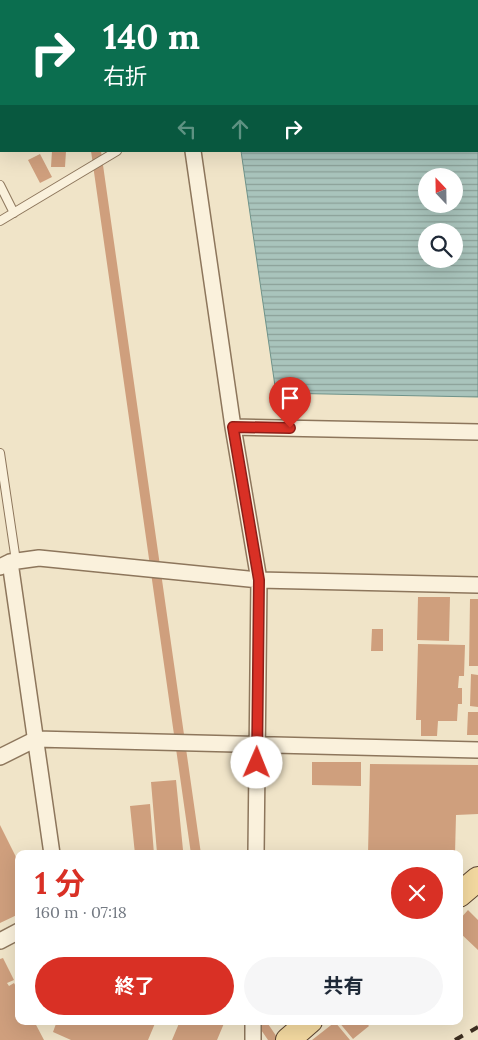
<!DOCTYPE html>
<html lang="ja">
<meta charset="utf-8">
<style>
body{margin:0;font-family:Lora,"Noto Sans JP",serif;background:#f6f6f7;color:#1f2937;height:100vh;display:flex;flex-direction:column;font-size:19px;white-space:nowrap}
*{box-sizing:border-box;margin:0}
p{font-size:16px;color:#747a83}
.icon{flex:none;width:28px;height:28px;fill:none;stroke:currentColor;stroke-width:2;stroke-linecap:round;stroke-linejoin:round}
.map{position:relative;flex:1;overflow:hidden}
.drawer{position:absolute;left:15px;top:850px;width:448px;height:175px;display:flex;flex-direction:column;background:#fff;border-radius:10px;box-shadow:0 5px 20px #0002}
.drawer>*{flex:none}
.hud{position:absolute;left:0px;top:0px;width:479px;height:152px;box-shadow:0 5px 20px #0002;background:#0b6e4f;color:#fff;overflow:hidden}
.needle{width:32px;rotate:338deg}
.buttons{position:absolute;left:418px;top:168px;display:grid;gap:10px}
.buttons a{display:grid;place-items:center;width:45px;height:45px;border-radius:50%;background:#fff;box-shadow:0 5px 20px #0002;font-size:25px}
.pin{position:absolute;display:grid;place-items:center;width:42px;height:42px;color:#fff;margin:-51px -21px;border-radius:50% 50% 50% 0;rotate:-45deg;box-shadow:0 0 5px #0007}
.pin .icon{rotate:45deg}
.me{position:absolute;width:55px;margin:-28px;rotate:1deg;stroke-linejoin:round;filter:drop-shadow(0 0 4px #0008)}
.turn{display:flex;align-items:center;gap:18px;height:105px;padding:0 20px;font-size:22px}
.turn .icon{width:65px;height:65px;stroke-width:2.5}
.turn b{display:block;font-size:35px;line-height:42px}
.lanes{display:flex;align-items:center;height:48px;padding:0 20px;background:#0003;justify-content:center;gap:25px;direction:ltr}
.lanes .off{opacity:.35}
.round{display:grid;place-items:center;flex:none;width:52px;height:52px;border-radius:26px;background:#f6f6f7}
.head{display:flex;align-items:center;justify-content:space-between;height:85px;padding:0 20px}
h1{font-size:30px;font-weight:700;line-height:38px;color:#d93025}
.cta{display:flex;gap:10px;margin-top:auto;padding:10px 20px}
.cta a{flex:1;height:58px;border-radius:30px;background:#d93025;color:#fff;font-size:20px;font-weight:700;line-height:58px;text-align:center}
.cta a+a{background:#f6f6f7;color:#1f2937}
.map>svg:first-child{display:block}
.water{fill:url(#water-rules);stroke:#6f938a;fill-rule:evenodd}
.building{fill:#cf9f7d}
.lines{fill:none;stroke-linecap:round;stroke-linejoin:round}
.service-casing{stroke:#8d765c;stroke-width:10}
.minor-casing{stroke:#8d765c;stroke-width:18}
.primary-casing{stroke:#5b4430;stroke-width:26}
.service{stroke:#faf1dc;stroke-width:8}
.minor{stroke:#faf1dc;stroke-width:15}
.primary{stroke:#f3d9a0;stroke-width:24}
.rail{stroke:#3d2e20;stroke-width:4;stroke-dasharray:9 9;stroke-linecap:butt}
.route-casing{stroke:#8d1f18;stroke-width:12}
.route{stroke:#d93025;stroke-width:9}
</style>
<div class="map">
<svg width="478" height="1040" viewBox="0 0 478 1040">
<defs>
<pattern id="water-rules" width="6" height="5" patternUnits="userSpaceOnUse" patternTransform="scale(1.25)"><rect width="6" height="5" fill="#a9c4bc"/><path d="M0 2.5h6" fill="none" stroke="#8ba098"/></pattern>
</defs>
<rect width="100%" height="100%" fill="#f0e4c8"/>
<path class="water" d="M219 0H478V397L276 393 241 151H478V1ZM426 176H454V204H426ZM426 231H454V259H426Z"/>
<path class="building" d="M52 151H66L65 167H51Z
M91 151H101L201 854H191Z
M40 154 52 177 40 183 28 160Z
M418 597H450L449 641 417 640Z
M470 599H478V666H469Z
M372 629H383V651H371Z
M418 644 465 645 464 676H459L458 688H462V704H458L457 721H438L437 736H421V720H416Z
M471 674 478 675V707L470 706Z
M468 712H478V735H467Z
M312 762H361V786L312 785Z
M370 764 478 765V814L456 815 455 854H368Z
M176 780 183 850 157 853 151 782Z
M150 804 154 854H135L130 806Z
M0 825 19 863V914L0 923Z
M468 910 478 920V950L459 932V920Z
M3 958 14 980 7 983 9 986 14 983 19 992V1021H34L44 1040H0V959Z
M57 1021H156L148 1040H71L53 1032Z
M180 1021H225L217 1040H172Z
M255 1021H266L279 1040H268Z
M338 1021H365L369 1026 353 1039Z
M335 1022 350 1040H312Z"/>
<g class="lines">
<g class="service-casing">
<path id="service" d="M114 0V1
M0 185 14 213
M0 221 117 151
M0 453 16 561"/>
</g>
<g class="minor-casing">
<path id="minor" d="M171 0 172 1
M193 151 233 427 259 580 256 854
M233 427 478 432
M10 562 52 854
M0 567 10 562 39 558 259 580 478 585
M0 757 36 739 478 750
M0 941 19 931
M253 1040V1021"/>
</g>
<g class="primary-casing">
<path id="primary" d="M459 895 478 879
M288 1040 310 1021"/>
</g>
<use href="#service" class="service"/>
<use href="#minor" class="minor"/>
<use href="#primary" class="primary"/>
<path class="rail" d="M455 1040 478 1027"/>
</g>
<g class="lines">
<g class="route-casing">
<path id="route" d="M257 763 259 580 233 427 290 428"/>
</g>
<use href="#route" class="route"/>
</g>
</svg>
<div class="buttons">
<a><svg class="needle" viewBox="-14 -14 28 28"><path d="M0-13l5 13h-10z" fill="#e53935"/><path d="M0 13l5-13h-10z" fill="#747a83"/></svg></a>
<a><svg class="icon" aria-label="search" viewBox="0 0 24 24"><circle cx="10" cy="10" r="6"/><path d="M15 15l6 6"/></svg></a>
</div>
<div class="pin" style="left:290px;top:428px;background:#d93025"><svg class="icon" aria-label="arrive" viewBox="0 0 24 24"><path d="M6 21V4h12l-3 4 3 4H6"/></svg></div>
<svg class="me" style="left:257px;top:763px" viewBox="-20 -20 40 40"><circle r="19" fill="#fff"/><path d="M0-13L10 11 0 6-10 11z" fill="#d93025"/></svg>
<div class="hud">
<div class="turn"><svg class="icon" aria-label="right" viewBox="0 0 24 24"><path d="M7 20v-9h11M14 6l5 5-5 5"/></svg><div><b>140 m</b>右折</div></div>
<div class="lanes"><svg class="icon off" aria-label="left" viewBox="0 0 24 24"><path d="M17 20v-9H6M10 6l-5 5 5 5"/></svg><svg class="icon off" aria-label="ahead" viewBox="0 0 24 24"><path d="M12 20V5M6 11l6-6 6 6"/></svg><svg class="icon" aria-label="right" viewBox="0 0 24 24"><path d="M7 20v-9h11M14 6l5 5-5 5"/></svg></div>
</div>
<section class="drawer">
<div class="head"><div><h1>1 分</h1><p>160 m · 07:18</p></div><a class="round" style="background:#d93025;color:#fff"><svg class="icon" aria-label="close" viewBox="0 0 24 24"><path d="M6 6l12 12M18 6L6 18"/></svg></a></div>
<div class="cta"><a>終了</a><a>共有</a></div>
</section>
</div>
